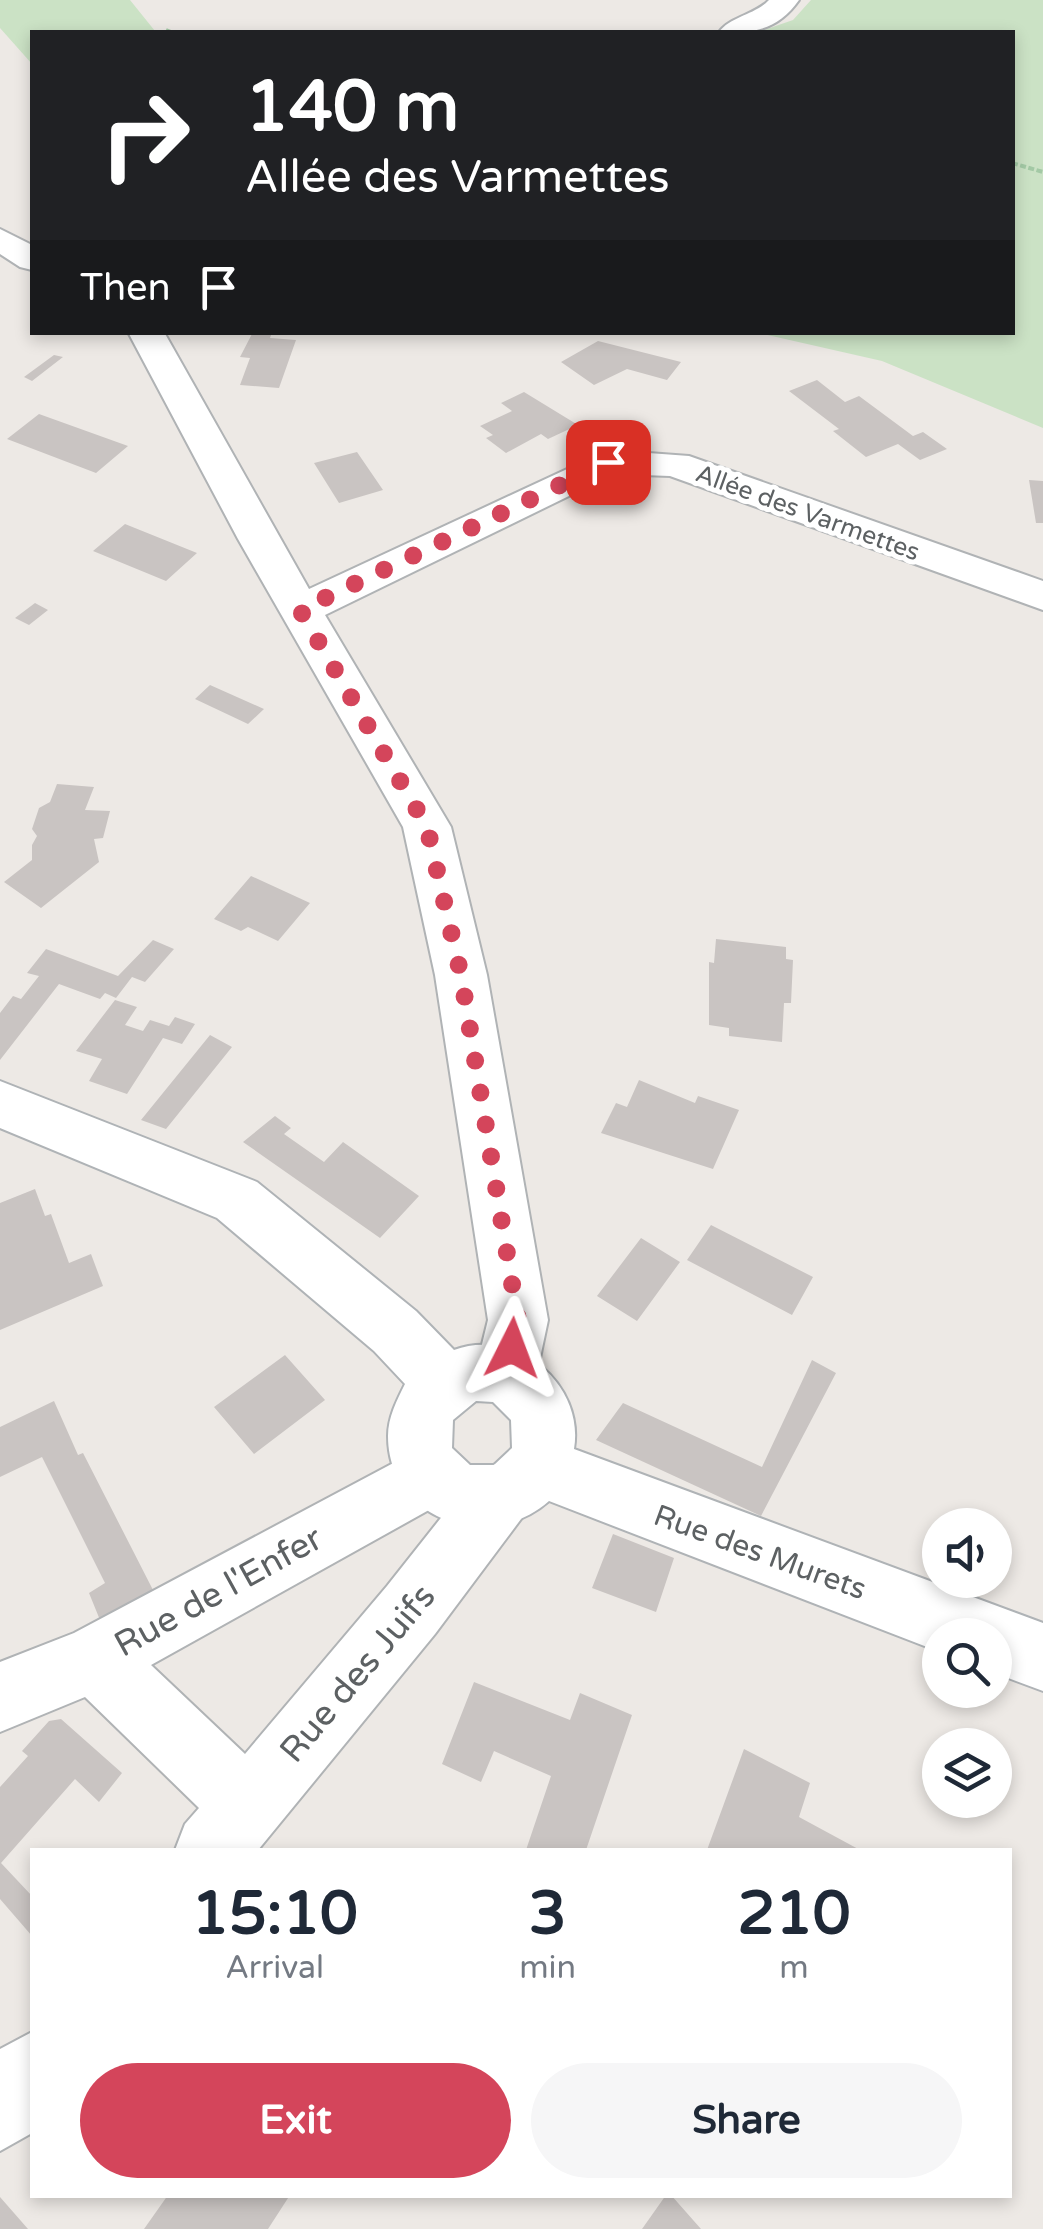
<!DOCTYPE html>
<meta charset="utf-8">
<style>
body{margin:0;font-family:"Varela Round",sans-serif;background:#f6f6f7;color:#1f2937;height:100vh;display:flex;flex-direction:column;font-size:38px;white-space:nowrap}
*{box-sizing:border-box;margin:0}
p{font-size:32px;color:#747a83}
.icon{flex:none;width:55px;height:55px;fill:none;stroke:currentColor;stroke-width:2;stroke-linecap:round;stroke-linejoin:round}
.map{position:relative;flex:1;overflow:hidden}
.sheet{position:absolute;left:30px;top:1848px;width:982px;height:350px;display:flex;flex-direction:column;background:#fff;border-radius:0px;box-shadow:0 5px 15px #0003}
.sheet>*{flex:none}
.banner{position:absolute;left:30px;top:30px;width:985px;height:305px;border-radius:0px;box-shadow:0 5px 15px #0003;background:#202124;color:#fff;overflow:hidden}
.tools{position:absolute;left:922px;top:1508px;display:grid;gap:20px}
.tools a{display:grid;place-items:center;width:90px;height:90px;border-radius:50%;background:#fff;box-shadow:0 5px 15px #0003;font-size:50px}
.pin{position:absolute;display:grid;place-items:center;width:85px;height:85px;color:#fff;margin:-42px;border-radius:20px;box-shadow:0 5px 15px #0006}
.me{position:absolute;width:110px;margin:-55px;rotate:3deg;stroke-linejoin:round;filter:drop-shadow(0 0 8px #0008)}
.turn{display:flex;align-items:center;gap:35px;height:210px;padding:0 50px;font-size:45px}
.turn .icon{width:130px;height:130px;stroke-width:2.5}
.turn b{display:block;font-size:70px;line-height:85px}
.then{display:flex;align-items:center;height:95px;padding:0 50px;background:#0003;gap:20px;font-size:38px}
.eta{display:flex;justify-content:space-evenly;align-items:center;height:170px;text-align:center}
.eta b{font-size:60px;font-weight:700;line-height:70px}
.primary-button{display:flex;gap:20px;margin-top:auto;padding:20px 50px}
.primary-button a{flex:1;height:115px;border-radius:60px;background:#d4455b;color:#fff;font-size:40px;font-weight:700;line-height:115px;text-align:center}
.primary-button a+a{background:#f6f6f7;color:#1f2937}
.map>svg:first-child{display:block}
.green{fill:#cbe2c5}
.building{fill:#c9c4c2}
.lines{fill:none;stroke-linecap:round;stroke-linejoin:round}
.street-casing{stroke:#b0b3b5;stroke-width:4}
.secondary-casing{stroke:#afb3b6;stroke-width:4}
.path{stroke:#a3c9a5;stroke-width:4;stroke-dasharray:6 2.5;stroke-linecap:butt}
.street{fill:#fff;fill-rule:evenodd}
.secondary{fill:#fff;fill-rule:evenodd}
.route{stroke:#d4455b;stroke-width:18;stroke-dasharray:0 32.4}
.labels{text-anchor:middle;stroke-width:10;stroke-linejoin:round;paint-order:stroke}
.far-street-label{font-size:25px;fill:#5d6163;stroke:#fff}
.street-label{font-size:30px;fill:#5d6163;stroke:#fff}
.near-street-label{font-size:35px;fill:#5d6163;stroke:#fff}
</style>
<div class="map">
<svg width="1043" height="2229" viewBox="0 0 1043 2229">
<rect width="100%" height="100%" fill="#ede9e5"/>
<path class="green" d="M0 0H130L155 31 32 32V64L0 28Z
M811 0H1043V428L882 361 759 333 1012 332V32H758L793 20Z"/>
<path class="building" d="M253 332H272L270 338 296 340 279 388 240 385 250 358 240 357Z
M598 341 681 362 667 380 627 369 594 385 561 362Z
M54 355 63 357 32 381 24 377Z
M817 380 845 402 859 396 913 436 923 432 947 449 920 460 898 444 866 457 833 431 839 429 789 391Z
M524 392 578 425 548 439 541 434 506 453 486 438 493 435 480 426 512 411 501 403Z
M39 414 128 446 96 473 7 439Z
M357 452 383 490 339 503 314 463Z
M1029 480 1043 481V523H1036Z
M125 524 197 553 166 581 93 551Z
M35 603 48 610 29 625 15 618Z
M210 685 264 709 248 724 195 699Z
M57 784 94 787 85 810 110 811 103 838 94 839 99 862 41 908 4 882 32 860V845L37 836 32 829 39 808 50 802Z
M251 876 310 903 278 941 248 927 241 931 214 919Z
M716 939 786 947V959L793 960 791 1003H784L782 1042 729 1036V1028L709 1025V962L714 963Z
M153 940 174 949 145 982 132 977 116 998 105 993 100 999 59 984 0 1060V1013L13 996 21 999 39 976 27 973 46 949 118 976Z
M115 1000 137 1007 125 1025 143 1031 150 1020 169 1026 175 1017 195 1024 182 1044 163 1038 127 1094 89 1081 102 1059 76 1051Z
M210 1035 232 1047 166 1129 141 1120Z
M639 1080 695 1103 698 1096 739 1110 713 1169 601 1133 616 1103 627 1107Z
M275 1116 291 1128 284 1134 324 1162 343 1142 419 1196 380 1238 243 1142Z
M35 1189 45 1216 51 1214 69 1263 91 1254 103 1286 0 1330V1203Z
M711 1225 813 1277 792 1315 687 1260Z
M641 1238 680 1262 637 1321 597 1296Z
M285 1355 325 1400 254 1454 214 1407Z
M812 1360 836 1373 761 1516 596 1440 623 1403 762 1467Z
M54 1401 78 1455 83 1453 153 1590 100 1620 89 1593 105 1583 42 1457 0 1477V1427Z
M613 1534 674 1558 656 1612 592 1588Z
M474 1682 570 1720 580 1693 632 1715 586 1850H526L551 1776 494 1751 481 1782 442 1764Z
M61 1719 122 1773 99 1802 75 1779 1 1863 32 1896V1936L0 1899V1787L28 1756 22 1751 49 1721Z
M744 1749 810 1783 799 1817 860 1850H707Z
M168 2195H290L268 2229H144Z
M666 2195H671L701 2229H642Z
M0 2197 28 2229H0Z"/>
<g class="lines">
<g class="street-casing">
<path id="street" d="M769 0H799C778 30 753 34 719 32 731 16 755 15 769 0Z
M0 229 32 245V270L20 267 0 254Z
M128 332H164L309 589 608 450 689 456 1043 581V610L670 476 614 474 325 615 451 827 487 975 548 1320 536 1377 527 1397 505 1406 483 1397 474 1377 488 1320 435 975 403 827 238 539Z
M431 1443 454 1452 463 1474 454 1496 151 1665 245 1754 387 1586 478 1471 501 1462 524 1471 533 1493 524 1515 435 1634 258 1850H175L185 1824 199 1808 85 1697 0 1732V1662L74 1633Z
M32 2032V2133L0 2151V2049Z"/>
</g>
<g class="secondary-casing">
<path id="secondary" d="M0 1081 257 1182 416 1311 454 1350C516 1327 585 1384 574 1449L1043 1623V1691L995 1673V1635H940V1652L549 1501C489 1554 388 1520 388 1436 388 1417 397 1400 405 1384L374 1351 217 1218 0 1128ZM476 1401 493 1402 511 1420 512 1448 494 1465H470L452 1448 453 1420Z"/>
</g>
<path class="path" d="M166 30 171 32
M1012 163 1043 172"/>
<use href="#street" class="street"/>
<use href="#secondary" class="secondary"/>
</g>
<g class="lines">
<path class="route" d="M512 1348 518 1320 461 975 427 827 300 610 608 462"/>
</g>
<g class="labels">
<g class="far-street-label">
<text transform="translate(808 512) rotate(20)" y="9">Allée des Varmettes</text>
</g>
<g class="street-label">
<text transform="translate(760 1552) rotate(20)" y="10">Rue des Murets</text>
</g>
<g class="near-street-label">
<text transform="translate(218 1591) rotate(-29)" y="12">Rue de l'Enfer</text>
<text transform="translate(357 1673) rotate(-50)" y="12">Rue des Juifs</text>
</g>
</g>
</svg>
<div class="tools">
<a><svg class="icon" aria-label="sound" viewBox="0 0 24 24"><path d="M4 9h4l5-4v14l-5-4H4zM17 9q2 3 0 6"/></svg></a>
<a><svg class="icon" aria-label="search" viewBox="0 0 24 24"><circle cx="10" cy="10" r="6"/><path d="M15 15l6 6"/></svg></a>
<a><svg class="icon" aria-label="layers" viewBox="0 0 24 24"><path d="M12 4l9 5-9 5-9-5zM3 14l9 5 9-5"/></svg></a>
</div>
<div class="pin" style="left:608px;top:462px;background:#d93025"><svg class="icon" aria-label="arrive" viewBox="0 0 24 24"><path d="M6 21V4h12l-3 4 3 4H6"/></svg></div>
<svg class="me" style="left:512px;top:1348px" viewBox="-20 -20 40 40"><path d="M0-17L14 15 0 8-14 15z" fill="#d4455b" stroke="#fff" stroke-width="4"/></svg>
<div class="banner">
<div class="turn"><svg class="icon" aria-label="right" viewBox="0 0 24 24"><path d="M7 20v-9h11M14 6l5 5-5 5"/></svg><div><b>140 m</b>Allée des Varmettes</div></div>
<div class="then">Then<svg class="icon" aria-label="arrive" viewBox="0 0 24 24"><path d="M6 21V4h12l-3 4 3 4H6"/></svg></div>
</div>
<section class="sheet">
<div class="eta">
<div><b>15:10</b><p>Arrival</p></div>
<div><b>3</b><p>min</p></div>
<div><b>210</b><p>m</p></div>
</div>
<div class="primary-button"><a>Exit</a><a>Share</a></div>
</section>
</div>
